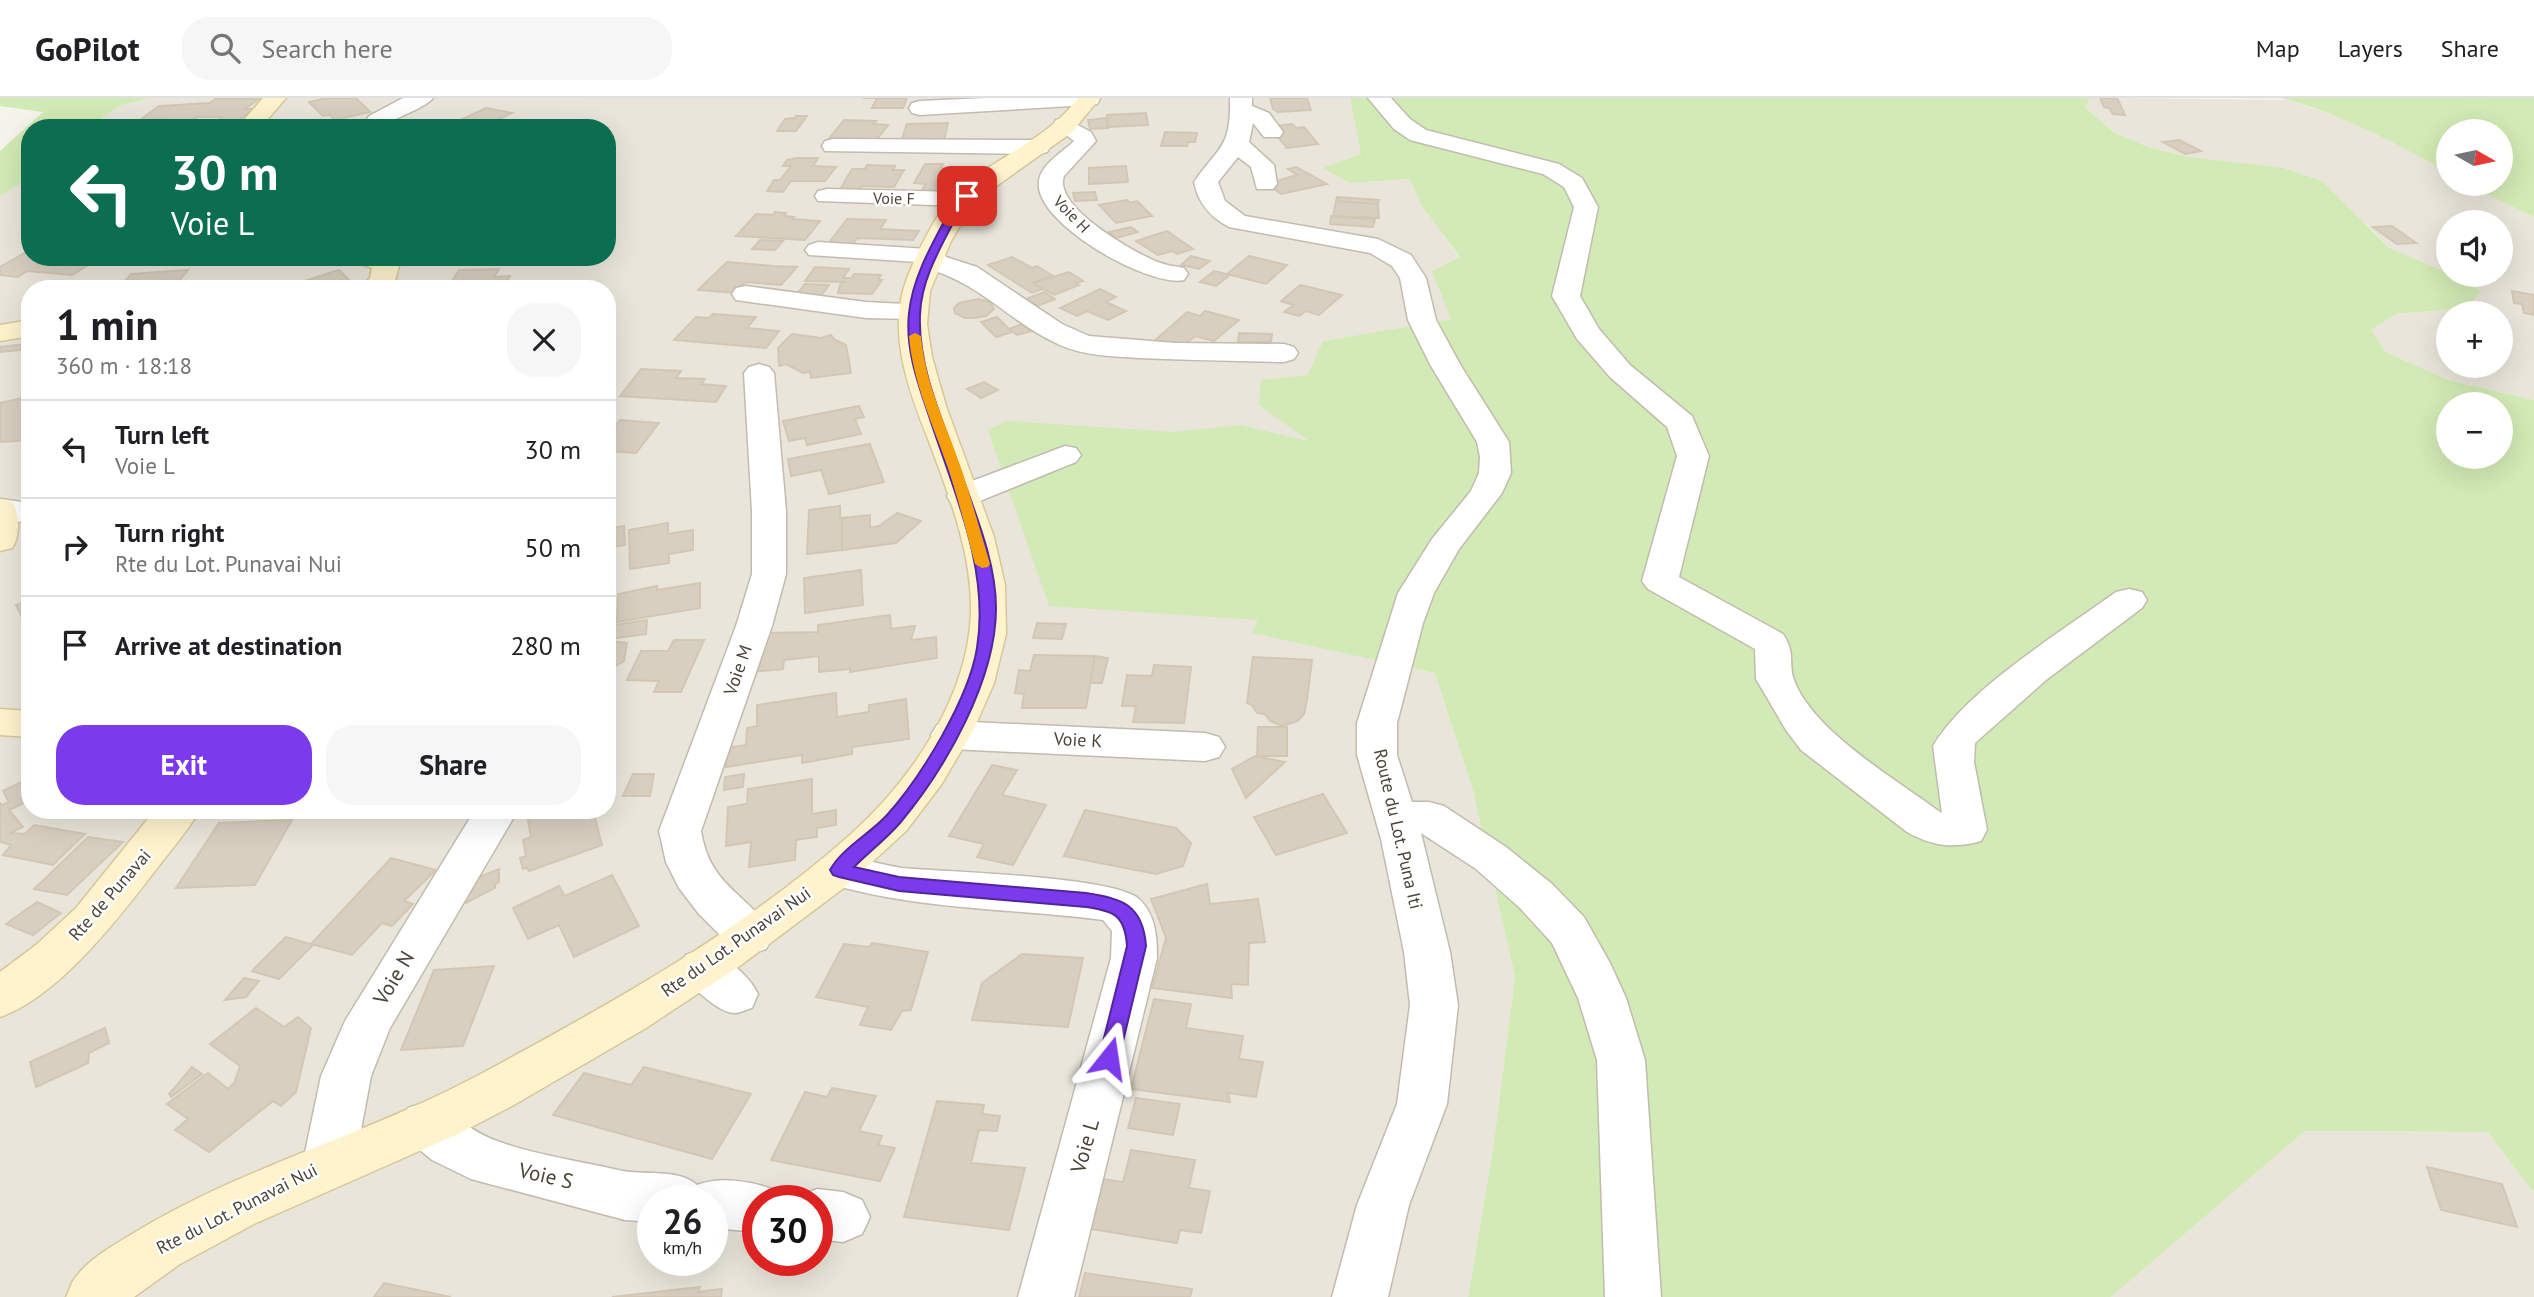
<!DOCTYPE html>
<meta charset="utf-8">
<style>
body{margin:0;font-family:"PT Sans",sans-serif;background:#f6f6f6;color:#202124;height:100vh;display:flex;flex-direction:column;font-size:26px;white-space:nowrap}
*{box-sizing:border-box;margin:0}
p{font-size:23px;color:#757577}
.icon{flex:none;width:38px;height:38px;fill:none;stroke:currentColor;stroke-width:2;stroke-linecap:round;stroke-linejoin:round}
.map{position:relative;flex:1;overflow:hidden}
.details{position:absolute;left:21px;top:182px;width:595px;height:539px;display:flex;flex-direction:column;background:#fff;border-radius:28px;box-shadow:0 7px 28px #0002}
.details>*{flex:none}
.guide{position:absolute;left:21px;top:21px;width:595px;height:147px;border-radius:28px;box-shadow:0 7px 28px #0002;background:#0b6e4f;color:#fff;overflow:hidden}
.needle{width:46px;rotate:99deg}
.controls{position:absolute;left:2436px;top:21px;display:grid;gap:14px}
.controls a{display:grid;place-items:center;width:77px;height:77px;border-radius:50%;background:#fff;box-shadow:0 7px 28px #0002;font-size:35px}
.speed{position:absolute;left:637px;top:1087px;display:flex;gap:14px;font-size:35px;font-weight:700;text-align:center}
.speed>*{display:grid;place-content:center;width:91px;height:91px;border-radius:50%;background:#fff;box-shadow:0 7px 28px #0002;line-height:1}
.speed small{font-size:18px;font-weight:400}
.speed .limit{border:10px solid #d22;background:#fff;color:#111}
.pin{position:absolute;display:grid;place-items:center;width:60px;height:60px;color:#fff;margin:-30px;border-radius:14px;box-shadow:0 4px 10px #0006}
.me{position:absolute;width:77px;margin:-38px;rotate:15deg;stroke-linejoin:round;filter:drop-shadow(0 0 5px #0008)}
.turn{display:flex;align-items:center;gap:24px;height:147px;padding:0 35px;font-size:32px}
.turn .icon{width:91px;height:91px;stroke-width:2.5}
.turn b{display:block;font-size:49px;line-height:60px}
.round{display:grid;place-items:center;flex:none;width:74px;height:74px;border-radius:28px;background:#f6f6f6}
.headline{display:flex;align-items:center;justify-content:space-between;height:119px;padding:0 35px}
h1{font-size:42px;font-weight:800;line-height:52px}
.action{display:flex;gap:14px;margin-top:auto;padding:14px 35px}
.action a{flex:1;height:80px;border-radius:28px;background:#7c3aed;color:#fff;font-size:28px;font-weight:800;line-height:80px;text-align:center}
.action a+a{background:#f6f6f6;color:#202124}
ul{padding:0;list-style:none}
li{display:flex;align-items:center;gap:21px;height:98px;padding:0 35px;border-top:2px solid #e0e0e0}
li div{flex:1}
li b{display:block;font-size:26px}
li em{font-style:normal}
header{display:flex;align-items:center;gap:42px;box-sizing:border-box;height:98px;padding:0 35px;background:#fff;border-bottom:2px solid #e0e0e0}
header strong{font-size:33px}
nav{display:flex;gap:38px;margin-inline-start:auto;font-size:24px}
.search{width:490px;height:63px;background:#f6f6f6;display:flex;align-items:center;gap:18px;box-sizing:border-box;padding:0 24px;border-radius:28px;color:#757577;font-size:26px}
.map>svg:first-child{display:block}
.residential{fill:#eae5da;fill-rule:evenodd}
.green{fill:#d2eab5;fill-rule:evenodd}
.building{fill:#d8cfc1;stroke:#d3c7b4;stroke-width:2}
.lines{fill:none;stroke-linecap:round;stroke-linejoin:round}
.minor-casing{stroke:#c2bbae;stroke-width:3}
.secondary-casing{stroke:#d6c79b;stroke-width:3}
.minor{fill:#fff;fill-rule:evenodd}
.secondary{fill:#fff3cd;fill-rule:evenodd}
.route{fill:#7c3aed;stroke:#51269a;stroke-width:2}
.slow{fill:#f59e0b}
.labels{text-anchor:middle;stroke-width:5;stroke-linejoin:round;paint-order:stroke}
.far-street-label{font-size:16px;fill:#4b4439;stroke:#fff}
.street-label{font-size:18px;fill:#4b4439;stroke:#fff}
.near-street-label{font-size:21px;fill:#4b4439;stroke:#fff}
</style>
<header>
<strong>GoPilot</strong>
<div class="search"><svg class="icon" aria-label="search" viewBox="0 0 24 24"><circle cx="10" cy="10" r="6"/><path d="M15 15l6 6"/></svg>Search here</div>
<nav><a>Map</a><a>Layers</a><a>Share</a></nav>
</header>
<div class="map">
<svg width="2534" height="1199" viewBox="0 0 2534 1199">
<rect width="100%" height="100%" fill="#f6f3ec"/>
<path class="residential" d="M151 0H1350L1361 56 1324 70 1350 85 1410 81 1421 107 1460 160 1452 221 1323 243 1312 344 1339 388 1253 535 1435 575 1473 693 1515 879 1493 1052 1468 1199H0V98L30 80V159H607V30H89L118 8ZM30 191H607V712H30ZM653 1102H712V1162H653ZM758 1102H817V1162H758Z
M2090 0 2288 2 2353 24 2392 42 2448 75V86H2466L2534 119V302L2447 282 2386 254 2371 232 2396 216 2468 210 2480 193 2452 177H2501V124H2448V175L2389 150 2365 125 2189 59 2148 49 2113 34 2085 9ZM2448 215H2501V268H2448Z
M2305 1033 2488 1034 2534 1095V1199H2111Z"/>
<path class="green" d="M0 0H151L118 8 89 30H30V80L0 98V53L43 14 0 8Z
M1350 0H2090L2085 9 2113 34 2148 49 2189 59 2283 70 2322 83 2389 150 2446 174 2481 193 2468 210 2396 216 2371 232 2386 254 2448 282 2534 302V1095L2488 1034 2305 1033 2111 1199H1468L1493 1052 1515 879 1473 693 1435 575 1252 535 1258 522 1049 508 988 332 1007 323 1174 334 1240 327 1309 343 1259 307 1261 282 1308 277 1323 243 1451 221 1432 173 1460 159 1421 107 1410 81 1350 85 1323 70 1361 56ZM2448 306H2501V359H2448Z
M2281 0H2534V119L2466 86H2501V33H2448V75C2395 44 2341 16 2281 0Z"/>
<path class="building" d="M327 0H356L370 14 335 22 330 17 323 18 309 4Z
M863 0H907L903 10H872L877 0Z
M1270 0H1307L1311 12 1278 14 1273 11Z
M2100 0H2117L2125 17 2113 16 2109 10 2104 9Z
M215 1H259L245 11H255L237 23H217L222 19H197L187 26 156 27 163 21 140 22 159 8 210 5Z
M486 10 512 15 481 30 454 25Z
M1146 15 1148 27 1108 29 1107 17Z
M796 18H807L796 33H777L785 21 795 20Z
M1106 20 1108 30 1090 31 1088 22Z
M844 22 876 23 873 26 888 27 874 45 827 43Z
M948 25 944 43 901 44 907 26Z
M1292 26 1296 30 1304 29 1318 46 1287 50 1273 33 1277 28Z
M1165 34 1197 35 1195 44H1188L1187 48H1161Z
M2179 42 2201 53 2185 56 2163 44Z
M797 60H818L813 68 836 69 825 83H791L783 94 767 93 774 82H780L791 68H783L787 62Z
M925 66H943L941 70 966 71 957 86H953L950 93 922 92 926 86 914 85Z
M867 67 895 68 893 72H904L894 89 862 88 859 94 839 93 852 71H865Z
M1126 68 1128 84 1089 86V70Z
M1296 69 1327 86 1281 96 1267 86 1297 77 1288 71Z
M1095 94 1097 102 1075 103 1073 95Z
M1337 99 1379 102 1378 106 1336 103Z
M1127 102 1130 105 1137 103 1152 118 1116 125 1099 107Z
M1336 103 1378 106 1379 120 1333 118Z
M775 114 786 115 784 118 794 119 792 121 820 123 805 142 736 138 756 116 773 117Z
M1331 118 1352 120 1375 121 1373 129 1330 126Z
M847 121 886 122 880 131 919 133 913 142 857 140 852 147 828 146Z
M2392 128 2416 145 2397 146 2373 129Z
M1131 129 1138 134 1116 140 1109 134Z
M1167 133 1193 151 1177 156 1172 153 1158 157 1136 143Z
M760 142 783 143 775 152 752 151Z
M30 152V159H101L72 177 27 173 18 179 0 177V169Z
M1191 158 1210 163 1199 171 1181 167Z
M1249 158 1287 167 1266 186 1227 176Z
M1012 159 1032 170 1037 168 1053 178 1033 185 1042 191 1032 195 988 167Z
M727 164 774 168 797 169 781 187 746 184 735 195 698 192Z
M815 169 849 171 843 180H851L854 176 881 177 878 182H882L872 196 838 195 840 187 844 184 805 183Z
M499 171 494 179 510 178 502 191H447L459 172Z
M188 172 173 191H118L131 176Z
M339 172 349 182 321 191H292L289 188Z
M1214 173 1230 177 1216 188 1200 184Z
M1069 174 1083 183 1076 185 1079 187 1054 197 1033 185Z
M805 186 829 187 821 198 797 196Z
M1300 187 1342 197 1319 217 1306 213 1299 218 1284 214 1293 207 1281 203Z
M1100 191 1116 199 1106 204 1126 213 1108 222 1087 213 1077 218 1060 210Z
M2512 193 2534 197V217L2524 215 2522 206 2514 205Z
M1044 194 1055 201 1038 208 1026 201Z
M978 201 990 204 994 211 986 218 975 220H965L955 215 954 210 959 205Z
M1205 213 1239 222 1214 243 1195 238 1187 245 1153 244 1187 214 1200 218Z
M713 216 756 219 747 230 779 233 766 250 674 242 696 219 709 220Z
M997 219 1012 234 996 239 981 224Z
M1025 225 1035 232 1017 237 1009 231Z
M1239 235 1272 236 1271 244H1238Z
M792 236 821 240 831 237 835 242 846 247 851 275 811 280 810 274 803 275 786 266 779 268 778 250Z
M25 246 20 252 0 254V249Z
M641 271 681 273 676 280 705 281 701 286 726 288 716 304 620 298Z
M984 284 998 292 981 300 967 291Z
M27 299 30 342 0 344V305Z
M859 308 864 319 855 321 861 336 807 347 805 340 789 343 783 323Z
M620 322 659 325 636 355 607 353V328H615Z
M870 346 884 384 829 396 821 372 791 378 788 361Z
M840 408V420H842V452L807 456 809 412Z
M897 415 921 423 896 445 842 452V420L870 417V430L879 428Z
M668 425V436L693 432V452L669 456V465L630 471 629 432Z
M624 428 625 447 607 450V431Z
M861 472 863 507 805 515 804 480Z
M700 485V510L617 524 618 496 657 488V492Z
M30 502V529L27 530 16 507Z
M890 517 891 531 915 528 911 542 936 539 937 560 850 574V571L819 574V558L784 562 783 571 751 574 766 535 818 534V527Z
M647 522 646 536 607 541V528Z
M1037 525 1066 526 1062 541 1033 540Z
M674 542H704L681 594H654L659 583 627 582 641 553H668Z
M608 543 627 545 624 563 607 573Z
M1034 557 1095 558 1086 610H1022L1024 596 1015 595 1019 572 1030 573Z
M1095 558 1108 560 1102 585H1090Z
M1253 559 1312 562 1307 602 1304 616 1298 623 1282 628 1270 623 1265 616 1257 615 1252 607 1247 605Z
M1154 567 1191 569 1184 625 1133 624 1136 608H1122L1127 577 1152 578Z
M836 595 837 619 869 614V607L906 601 909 641 852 649V656L802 665V657L726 669 727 650 746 647 747 630 757 628V607Z
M1258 629H1287V658H1257Z
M1255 658 1285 664 1246 700 1232 671Z
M992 667 1017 672 1002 697 1046 707 1013 767 977 759 984 746 949 738Z
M633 676H654L650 698H623Z
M744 676 743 689 724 692 725 679Z
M30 680V702L9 712 23 729 10 735 25 736 34 727 85 736 53 767 3 757 11 747 0 744V705L2 707 9 704 3 693Z
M812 681V716L836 712V727L817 730V739L796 742 795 762 749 769 751 744 726 748 728 709 747 706 748 691Z
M1323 696 1347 735 1276 757 1254 719Z
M542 712H593L602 747 529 773 527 770 523 771 520 760 526 758 523 742 531 739 527 717Z
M1085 712 1176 730 1191 745 1183 768 1156 776 1064 758Z
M292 722 255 787 176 790 219 725Z
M88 739 123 744 67 797 34 791Z
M391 760 436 772 404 803 413 806 392 828 382 825 352 857 311 846Z
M499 771V784L495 786V790L466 805 465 797 470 795V788L476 785 477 780Z
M612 777 639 828 574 859 559 827 528 841 513 810 559 788 565 798Z
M1207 786 1210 806 1258 801 1265 844 1249 845 1248 887 1231 886 1232 900 1152 890 1166 840 1151 801Z
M37 804 61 815 33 837 6 826Z
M286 839 313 847 279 881 252 873Z
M872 845 928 854 911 912 902 913 891 932 860 927 868 909 816 899 844 846 869 849Z
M1022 856 1083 860 1068 929 972 922 982 885Z
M494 868 463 948 401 952 434 872Z
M244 880 259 883 246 899 225 902Z
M1154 901 1191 906 1186 930 1243 938 1239 961 1263 964 1256 999 1228 995 1230 1004 1131 991Z
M256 910 284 929 298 919 311 930 296 994 281 1008 273 1003 209 1054 175 1032 188 1021 167 1006 208 975 228 991 234 985 240 968 210 946Z
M105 930 109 945 89 955 88 965 36 989 30 964Z
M192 969 202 976 171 999 169 996Z
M644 969 751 996 712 1061 553 1017 584 975 631 987Z
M832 990 876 998 859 1033 882 1038 878 1047 895 1050 880 1083 771 1062 805 994 827 999Z
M1136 1000 1180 1006 1173 1037 1128 1030Z
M937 1003 984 1007 982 1016 1000 1018 997 1033 979 1032 971 1065 1025 1070 1009 1132 904 1119Z
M1131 1052 1195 1062 1189 1090 1210 1093 1201 1135 1180 1132 1177 1145 1091 1131 1103 1081 1123 1084Z
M2427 1069 2502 1086 2517 1129 2441 1112Z
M1085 1175 1192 1191 1190 1199H1079Z
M384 1185 451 1199H374Z
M700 1189 698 1194 722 1191 721 1199H612Z"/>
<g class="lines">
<g class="minor-casing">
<path id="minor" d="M403 0H433C425 10 401 17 389 25L390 30H368L366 23 369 18Z
M986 0H1099L1100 1 1097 6 1089 7 920 17 912 15 909 10 912 5 920 3Z
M1230 0H1252V8L1269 15 1283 34 1280 39H1264L1253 25 1249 44 1274 67 1277 86 1273 91H1257L1251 69 1238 59 1218 84 1225 103 1245 118 1378 141 1411 157 1426 180 1436 222 1461 268 1509 344 1511 375 1502 395 1459 451 1434 495 1423 525 1397 625V657L1412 704H1429L1444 708 1506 749 1552 786 1584 819 1610 865 1626 900 1645 962 1661 1199H1605L1597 962 1578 900 1552 845 1520 810 1476 771 1421 735 1450 854 1458 907 1447 1006 1409 1107 1388 1199H1332L1357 1107 1397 1006 1410 907 1404 854 1381 741 1357 657V625L1398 495 1432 441 1471 393 1479 375 1480 359 1477 344 1431 268 1408 222 1400 180 1392 168 1370 155 1229 129C1210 119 1198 105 1194 84 1220 47 1231 50 1230 0Z
M1368 0H1391L1410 21 1426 32 1559 66 1582 80 1598 109 1580 198 1599 231 1630 267 1692 318 1709 358 1679 479 1783 536C1796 556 1788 564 1794 582 1813 633 1894 680 1937 712L1942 715 1933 648C1967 591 2061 534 2116 494L2129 491 2142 494 2147 502 2142 510 2046 582 1975 645 1974 664 1987 732 1981 743C1953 751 1932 748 1907 734L1801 652 1786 632 1756 581 1755 551 1648 491 1642 483 1677 358 1667 329 1610 279 1577 241 1552 198 1574 109 1564 89 1543 76 1410 42 1394 31Z
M1064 20 1091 34 1096 43 1064 78C1053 108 1129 151 1153 162 1163 167 1174 168 1184 170L1188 176 1184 182C1149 190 1032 124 1039 83 1041 66 1063 54 1074 43L1053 27 1056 22Z
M833 41 1039 42 1047 44 1050 49 1047 54 1039 56 825 53 822 48 825 43Z
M827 91 962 94 971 96 974 101 971 106 962 108 818 103 815 98 818 93Z
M818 144 943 152 946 159 977 169 1062 226 1089 238 1175 245 1284 246 1294 249 1298 255 1294 261 1284 264C1236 263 1187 262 1139 260 1112 258 1085 258 1060 247 1008 224 980 183 921 169L918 164 809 157 805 152 809 147Z
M746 188 866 204 924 207 928 213 924 219 914 221 866 220 736 202 732 196 736 190Z
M759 266 769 269 774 275 786 413V476L772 528 701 733C710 791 750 795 773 838L766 851 750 856 734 851 699 816 679 790 666 764 659 733 736 528 752 476V413L744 275 749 269Z
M1065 348 1076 350 1081 357 1076 364 975 405 963 408 951 405 947 398 951 391Z
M0 401 30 405V425L0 421Z
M951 623 1205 635 1219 639 1225 649 1219 659 1205 663 951 651 937 647 931 637 937 627Z
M475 712H518L390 930 371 978 355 1064 347 1080 329 1087 311 1080 303 1064 321 978 345 923Z
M839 756C860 760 881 767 902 770 944 774 1115 778 1139 801 1156 817 1157 839 1157 860L1074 1199H1018L1111 860 1112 833 1103 822C1010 810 914 812 824 784L817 772 824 760Z
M702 851C725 859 747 874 758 896L752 910C747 911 740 915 735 915 717 915 687 885 679 870L686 857Z
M426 1004C452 1013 470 1034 497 1043 535 1057 579 1063 618 1072 642 1078 679 1070 697 1087 722 1078 752 1083 777 1093L781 1102H758V1134L712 1130V1102H653V1124L625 1122 471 1081 432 1062 408 1042 401 1026 408 1010Z
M817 1091 843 1094 862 1102 870 1119 862 1136 843 1144 817 1141V1102H796L798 1099Z"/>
</g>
<g class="secondary-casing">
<path id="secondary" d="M263 0H286L260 30H237Z
M1078 0H1100L1071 35 974 104 951 143 930 193 927 226 932 259 946 308 994 439 1005 487 1006 536 994 585 973 633 941 687 906 733 845 789 741 867 646 930 512 1008 458 1036 254 1126 180 1166 134 1199H66C69 1194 70 1188 73 1183 85 1164 110 1149 129 1138 238 1070 364 1038 477 978 605 909 743 833 851 736 912 681 969 598 971 513 972 454 948 395 928 341 910 296 890 242 903 193 911 165 937 111 959 92 997 58 1047 42 1078 0Z
M354 159H391L399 168 395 183 389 191H359L370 180 372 170 358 165Z
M30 222V238L0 243V227Z
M0 401 12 404C20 415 20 439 12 450L0 453Z
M0 611 30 613V639L0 637Z
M155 712H200C187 734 170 753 155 773 118 821 58 899 0 919V874L36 847 76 810Z"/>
</g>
<use href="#minor" class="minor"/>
<use href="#secondary" class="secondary"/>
</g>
<path class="route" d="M963 96 972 98 964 104C947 139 921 177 920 217 918 269 941 318 958 366 973 411 996 461 996 510 996 582 946 670 900 725 887 740 869 754 854 769L899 779 1086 795C1122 800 1143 807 1146 848L1119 960 1116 966 1109 968 1102 966 1099 960 1127 848C1125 817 1114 813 1086 809L899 793 839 779 833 777 830 772C842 750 871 735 887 717 922 678 969 600 977 550 990 470 953 392 929 318 918 285 905 251 909 215 913 175 937 138 955 103Z"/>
<path class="slow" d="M915 235 921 238C925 284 945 324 960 367 971 399 980 433 990 466L988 469 982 470 975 466C966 433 958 399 947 367 932 324 913 284 909 238Z"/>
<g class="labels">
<g class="far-street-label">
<text transform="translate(894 100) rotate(1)" y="6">Voie F</text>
<text transform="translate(1072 116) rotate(46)" y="6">Voie H</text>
</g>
<g class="street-label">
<text transform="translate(738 572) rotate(-71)" y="6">Voie M</text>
<text transform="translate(1078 642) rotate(3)" y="6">Voie K</text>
<text transform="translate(1398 731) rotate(77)" y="6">Route du Lot. Puna Iti</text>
<text transform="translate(110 797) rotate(-49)" y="6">Rte de Punavai</text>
<text transform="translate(736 844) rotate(-35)" y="6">Rte du Lot. Punavai Nui</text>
<text transform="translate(237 1111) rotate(-27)" y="6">Rte du Lot. Punavai Nui</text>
</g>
<g class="near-street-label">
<text transform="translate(394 880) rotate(-59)" y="7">Voie N</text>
<text transform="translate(1085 1048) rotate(-74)" y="7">Voie L</text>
<text transform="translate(546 1078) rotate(13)" y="7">Voie S</text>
</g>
</g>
</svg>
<div class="controls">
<a><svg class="needle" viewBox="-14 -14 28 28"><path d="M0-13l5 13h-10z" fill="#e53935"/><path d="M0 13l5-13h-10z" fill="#757577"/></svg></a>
<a><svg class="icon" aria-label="sound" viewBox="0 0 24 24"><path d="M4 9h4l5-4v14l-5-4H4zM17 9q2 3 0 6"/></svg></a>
<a>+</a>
<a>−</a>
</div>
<div class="speed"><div>26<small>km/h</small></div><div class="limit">30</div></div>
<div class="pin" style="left:967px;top:98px;background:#d93025"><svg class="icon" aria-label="arrive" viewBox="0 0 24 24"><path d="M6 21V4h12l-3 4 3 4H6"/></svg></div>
<svg class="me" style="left:1109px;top:960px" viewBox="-20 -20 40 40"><path d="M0-17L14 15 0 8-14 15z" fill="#7c3aed" stroke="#fff" stroke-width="4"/></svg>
<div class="guide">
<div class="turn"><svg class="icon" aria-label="left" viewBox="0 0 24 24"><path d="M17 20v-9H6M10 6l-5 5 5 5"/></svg><div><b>30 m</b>Voie L</div></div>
</div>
<section class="details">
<div class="headline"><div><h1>1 min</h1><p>360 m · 18:18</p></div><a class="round"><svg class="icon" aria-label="close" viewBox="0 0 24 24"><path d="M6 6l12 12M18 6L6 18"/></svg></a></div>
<ul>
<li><svg class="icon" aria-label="left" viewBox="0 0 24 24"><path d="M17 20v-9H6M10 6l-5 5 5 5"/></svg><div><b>Turn left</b><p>Voie L</p></div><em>30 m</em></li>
<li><svg class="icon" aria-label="right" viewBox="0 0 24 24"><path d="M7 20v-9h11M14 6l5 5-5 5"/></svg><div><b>Turn right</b><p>Rte du Lot. Punavai Nui</p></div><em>50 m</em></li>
<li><svg class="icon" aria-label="arrive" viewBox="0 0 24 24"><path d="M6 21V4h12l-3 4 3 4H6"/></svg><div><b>Arrive at destination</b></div><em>280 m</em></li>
</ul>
<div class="action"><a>Exit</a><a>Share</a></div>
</section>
</div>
